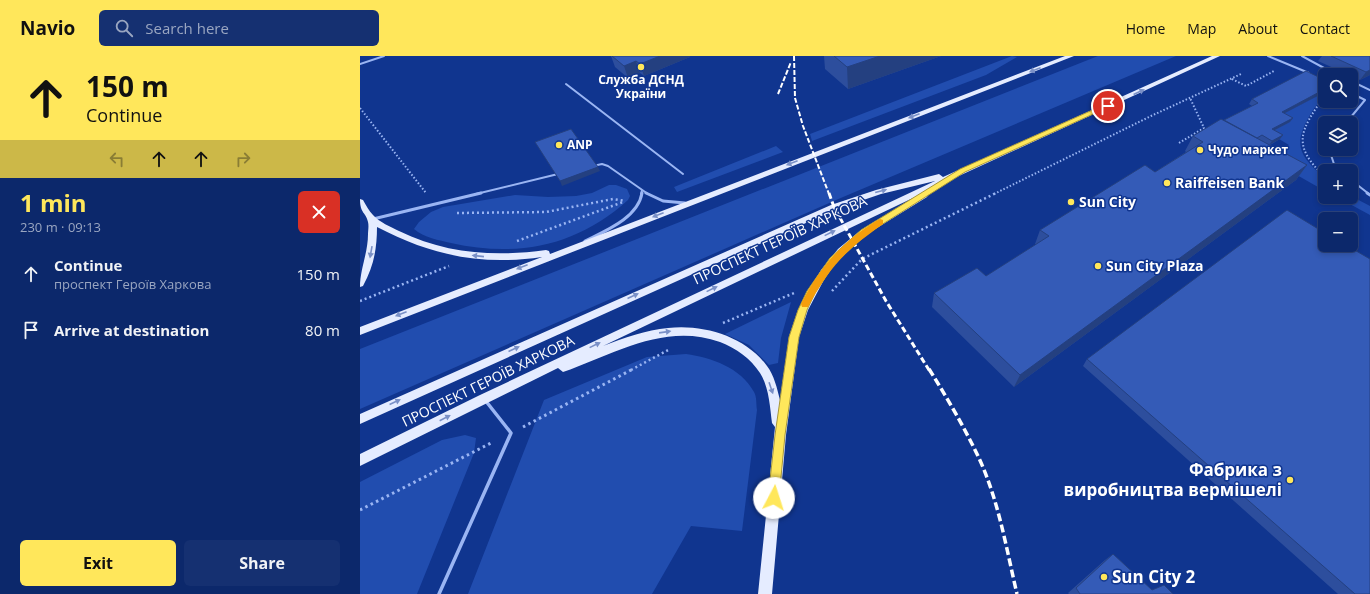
<!DOCTYPE html>
<meta charset="utf-8">
<style>
body{margin:0;font-family:"Open Sans",sans-serif;background:#153071;color:#f1f3f6;height:100vh;display:flex;flex-direction:column;font-size:15px;white-space:nowrap}
*{box-sizing:border-box;margin:0}
p{font-size:13px;color:#9aa6c1}
.icon{flex:none;width:22px;height:22px;fill:none;stroke:currentColor;stroke-width:2;stroke-linecap:round;stroke-linejoin:round}
.map{position:relative;flex:1;overflow:hidden}
.details{display:flex;flex-direction:column;background:#0c286b;width:360px}
.details>*{flex:none}
.top-card{background:#ffe75b;color:#111;overflow:hidden}
.buttons{position:absolute;left:958px;top:12px;display:grid;gap:8px}
.buttons a{display:grid;place-items:center;width:40px;height:40px;border-radius:6px;background:#0c286b;box-shadow:0 2px 6px #0003,0 0 0 1px #2c447e;font-size:20px}
.pin{position:absolute;display:grid;place-items:center;width:34px;height:34px;color:#fff;margin:-17px;border:2px solid #fff;border-radius:50%;box-shadow:0 1px 4px #0007}
.me{position:absolute;width:44px;margin:-22px;rotate:5deg;stroke-linejoin:round;filter:drop-shadow(0 0 3px #0008)}
.turn{display:flex;align-items:center;gap:14px;height:84px;padding:0 20px;font-size:18px}
.turn .icon{width:52px;height:52px;stroke-width:2.5}
.turn b{display:block;font-size:28px;line-height:34px}
.lanes{display:flex;align-items:center;height:38px;padding:0 20px;background:#0003;justify-content:center;gap:20px;direction:ltr}
.lanes .off{opacity:.35}
.round{display:grid;place-items:center;flex:none;width:42px;height:42px;border-radius:6px;background:#153071}
.summary{display:flex;align-items:center;justify-content:space-between;height:68px;padding:0 20px}
h1{font-size:24px;font-weight:700;line-height:30px;color:#ffe75b}
.primary-button{display:flex;gap:8px;margin-top:auto;padding:8px 20px}
.primary-button a{flex:1;height:46px;border-radius:6px;background:#ffe75b;color:#111;font-size:16px;font-weight:700;line-height:46px;text-align:center}
.primary-button a+a{background:#153071;color:#f1f3f6}
ul{padding:0;list-style:none}
li{display:flex;align-items:center;gap:12px;height:56px;padding:0 20px}
li div{flex:1}
li b{display:block;font-size:15px}
li em{font-style:normal}
header{display:flex;align-items:center;gap:24px;box-sizing:border-box;height:56px;padding:0 20px;background:#ffe75b;color:#111}
header strong{font-size:19px}
nav{display:flex;gap:22px;margin-inline-start:auto;font-size:14px}
.search{width:280px;height:36px;background:#153071;display:flex;align-items:center;gap:10px;box-sizing:border-box;padding:0 14px;border-radius:6px;color:#9aa6c1;font-size:15px}
main{display:flex;flex:1;min-height:0}
.map>svg:first-child{display:block}
.green{fill:#214daf}
.lines{fill:none;stroke-linecap:round;stroke-linejoin:round}
.path-far2{stroke:#9ab5f3;stroke-width:2;stroke-dasharray:1.5 2;stroke-linecap:butt}
.path-far1{stroke:#9ab5f3;stroke-width:2.5;stroke-dasharray:2 3;stroke-linecap:butt}
.path{stroke:#9ab5f3;stroke-width:3;stroke-dasharray:2.5 3.5;stroke-linecap:butt}
.service-far2{stroke:#9ab5f3;stroke-width:2}
.service-far1{stroke:#9ab5f3;stroke-width:3}
.service{stroke:#9ab5f3;stroke-width:3.5}
.primary{fill:#e5ecff;fill-rule:evenodd}
.rail-far2{stroke:#fff;stroke-width:2;stroke-dasharray:5 2;stroke-linecap:butt}
.rail-far1{stroke:#fff;stroke-width:3;stroke-dasharray:6 3;stroke-linecap:butt}
.rail{stroke:#fff;stroke-width:3.5;stroke-dasharray:8 3.5;stroke-linecap:butt}
.wall{fill:#2d4e9d}
.shaded-wall{fill:#244080}
.building{fill:#345bb7;stroke:#244080}
.oneway{fill:#7a90c7}
.route{fill:#ffe75b;stroke:#a6963b}
.slow{fill:#f59e0b}
.poi-dot{fill:#ffe75b;stroke:#10358f;stroke-width:1.5}
.labels{text-anchor:middle;stroke-width:3;stroke-linejoin:round;paint-order:stroke}
.far-poi-label{font-size:12px;font-weight:bold;fill:#fff;stroke:#10358f;text-anchor:start}
.poi-label{font-size:14px;font-weight:bold;fill:#fff;stroke:#10358f;text-anchor:start}
.street-label{font-size:14px;fill:#fff;stroke:#10358f}
.near-poi-label{font-size:17px;font-weight:bold;fill:#fff;stroke:#10358f;text-anchor:end}
</style>
<header>
<strong>Navio</strong>
<div class="search"><svg class="icon" aria-label="search" viewBox="0 0 24 24"><circle cx="10" cy="10" r="6"/><path d="M15 15l6 6"/></svg>Search here</div>
<nav><a>Home</a><a>Map</a><a>About</a><a>Contact</a></nav>
</header>
<main>
<section class="details">
<div class="top-card">
<div class="turn"><svg class="icon" aria-label="ahead" viewBox="0 0 24 24"><path d="M12 20V5M6 11l6-6 6 6"/></svg><div><b>150 m</b>Continue</div></div>
<div class="lanes"><svg class="icon off" aria-label="left" viewBox="0 0 24 24"><path d="M17 20v-9H6M10 6l-5 5 5 5"/></svg><svg class="icon" aria-label="ahead" viewBox="0 0 24 24"><path d="M12 20V5M6 11l6-6 6 6"/></svg><svg class="icon" aria-label="ahead" viewBox="0 0 24 24"><path d="M12 20V5M6 11l6-6 6 6"/></svg><svg class="icon off" aria-label="right" viewBox="0 0 24 24"><path d="M7 20v-9h11M14 6l5 5-5 5"/></svg></div>
</div>
<div class="summary"><div><h1>1 min</h1><p>230 m · 09:13</p></div><a class="round" style="background:#d93025;color:#fff"><svg class="icon" aria-label="close" viewBox="0 0 24 24"><path d="M6 6l12 12M18 6L6 18"/></svg></a></div>
<ul>
<li><svg class="icon" aria-label="ahead" viewBox="0 0 24 24"><path d="M12 20V5M6 11l6-6 6 6"/></svg><div><b>Continue</b><p>проспект Героїв Харкова</p></div><em>150 m</em></li>
<li><svg class="icon" aria-label="arrive" viewBox="0 0 24 24"><path d="M6 21V4h12l-3 4 3 4H6"/></svg><div><b>Arrive at destination</b></div><em>80 m</em></li>
</ul>
<div class="primary-button"><a>Exit</a><a>Share</a></div>
</section>
<div class="map">
<svg width="1010" height="538" viewBox="0 0 1010 538">
<rect width="100%" height="100%" fill="#10358f"/>
<path class="green" d="M652 0 657 1 626 19 452 85 450 78Z
M738 0H816L476 144 0 353V293Z
M965 36C963 42 957 48 953 54 933 86 936 98 965 122V135L907 102 929 89 909 77 919 60Z
M416 90 423 96 317 136 314 131Z
M249 129H256L267 133 270 140 268 144C217 190 158 202 91 187 79 184 64 182 54 173L59 166 71 156 83 151 155 139 188 141 216 140 232 137Z
M991 140 1010 150V159L977 141Z
M431 246 421 282 418 307 409 309 389 289 365 278Z
M326 298C352 302 380 311 394 336 397 341 396 349 397 354L382 475 331 470 292 538H108L184 344 287 301Z
M105 379 116 382 114 397 57 538H0V426L82 384Z"/>
<g class="lines">
<path class="path-far2" d="M872 23 886 30 914 15
M965 39C941 74 930 88 965 121
M0 52 66 137
M819 87 844 72 830 42
M634 138 791 60 881 18"/>
<path class="path-far1" d="M97 157 186 156 253 143 265 145
M157 185 263 146
M472 235 502 203 636 137
M0 245 89 210
M363 267 434 237
M271 314 310 293"/>
<path class="path" d="M163 371 273 313
M0 454 131 387"/>
<path class="service-far2" d="M908 0 949 17
M942 0 977 19
M0 8 24 0
M991 25 1010 34
M206 28 323 118
M986 67 1005 44 991 37
M969 93 974 108 981 115
M233 110 242 108 248 110 288 138
M991 124 1009 138
M116 138 198 118
M281 138 282 134"/>
<path class="service-far1" d="M286 137 303 145 325 147
M1007 137 1010 139
M13 163 121 137
M225 185C245 175 278 162 282 137"/>
<path class="service" d="M79 538 151 377 125 344"/>
<path class="primary" d="M705 0H714L0 279V271L182 201C120 210 71 199 17 171 17 192 14 210 3 230L0 231C0 213 8 197 8 178 8 175 9 170 8 166 6 156 0 158 0 143L3 144C6 149 9 155 13 159 19 166 31 171 39 175 86 198 135 201 186 194L189 195 190 198Z
M852 0H860L564 136 568 139 567 141 507 178 484 197 467 218 448 254 439 281 426 379 412 538H398L415 371 412 367C410 351 409 331 400 317 391 303 376 292 360 286 305 266 254 298 203 316L198 312 0 410V398L120 339 575 125 521 138 477 153 0 368V358L471 149 516 134 579 118 583 121ZM555 141 501 174 478 193 461 214 438 254 429 281 420 344C417 332 414 319 407 310 385 280 343 268 308 272 286 274 264 282 243 290Z"/>
<path class="rail-far2" d="M434 0 435 42 443 70 469 138
M418 38 431 6"/>
<path class="rail-far1" d="M469 137 474 151 526 245 569 314"/>
<path class="rail" d="M569 313C586 340 603 369 617 398 638 441 646 491 657 538"/>
</g>
<path class="wall" d="M251 0H330V1L284 20 280 17 268 22 255 11Z
M464 0H581L488 33 465 13Z
M962 0H1010V19L1000 24 991 20V19H989L958 5Z
M965 24V36L925 57 930 66 915 74 923 79 920 83 910 89 947 109 936 124 654 331 572 251 574 237 626 220 676 189 675 188 680 174 795 116 826 96 825 95 833 80 892 50 889 48 892 43Z
M727 303 1010 538H978L723 310Z
M753 498 792 534 813 538H709L708 537 745 504Z"/>
<path class="shaded-wall" d="M300 0H330V1L284 20 280 8Z
M520 0H581L488 33 487 11Z
M276 5 280 17 268 22 264 10Z
M1010 14V19L1000 24 1006 16Z
M965 33V36L919 60 922 56Z
M933 62 930 66 909 77 912 73Z
M923 79 920 83 909 89 912 85Z
M947 109 936 124 654 331 660 319Z
M238 111 240 115 202 130 200 125Z"/>
<path class="building" d="M252 0H300L280 8 276 5 264 10Z
M474 0H520L487 11Z
M971 0H1010V14L1006 16Z
M946 15 965 24V33L922 56 933 62 912 73 923 79 912 85 902 79 897 82 864 64 898 47 892 43Z
M861 63 947 109 660 319 574 237 617 212 626 220 689 180 680 174 785 109 795 116 843 86 833 80Z
M211 73 238 111 200 125 175 86Z
M927 154 965 177V189H986L1010 203V538H995L727 303Z
M753 498 792 534 804 529 813 538H720L716 532Z"/>
<defs><path id="oneway-solid" d="M-6-.8H1V-3.2L6.5 0L1 3.2V.8H-6Z"/></defs>
<g class="oneway">
<use href="#oneway-solid" transform="translate(675 14) rotate(159)"/>
<use href="#oneway-solid" transform="translate(779 36) rotate(-25)"/>
<use href="#oneway-solid" transform="translate(554 60) rotate(159)"/>
<use href="#oneway-solid" transform="translate(432 107) rotate(159)"/>
<use href="#oneway-solid" transform="translate(521 135) rotate(-15)"/>
<use href="#oneway-solid" transform="translate(298 159) rotate(159)"/>
<use href="#oneway-solid" transform="translate(470 177) rotate(-26)"/>
<use href="#oneway-solid" transform="translate(11 196) rotate(100)"/>
<use href="#oneway-solid" transform="translate(118 200) rotate(-174)"/>
<use href="#oneway-solid" transform="translate(162 211) rotate(159)"/>
<use href="#oneway-solid" transform="translate(352 233) rotate(-26)"/>
<use href="#oneway-solid" transform="translate(273 240) rotate(-24)"/>
<use href="#oneway-solid" transform="translate(41 258) rotate(159)"/>
<use href="#oneway-solid" transform="translate(305 276) rotate(-8)"/>
<use href="#oneway-solid" transform="translate(235 289) rotate(-26)"/>
<use href="#oneway-solid" transform="translate(154 293) rotate(-24)"/>
<use href="#oneway-solid" transform="translate(411 332) rotate(71)"/>
<use href="#oneway-solid" transform="translate(35 346) rotate(-25)"/>
<use href="#oneway-solid" transform="translate(85 362) rotate(-27)"/>
</g>
<path class="route" d="M746 48 751 50 605 116 507 178 475 207 455 237 447 254 439 281 425 379 419 442 418 446 414 448 410 446 408 442 415 379 429 281 438 254 447 235 470 202 501 174 600 113Z"/>
<path class="slow" d="M520 163 523 164V168C486 194 470 210 448 251H442L441 248C456 218 476 192 504 173 509 170 515 165 520 163Z"/>
<g class="poi-dot">
<circle cx="281" cy="11" r="4"/>
<circle cx="199" cy="89" r="4"/>
<circle cx="840" cy="94" r="4"/>
<circle cx="807" cy="127" r="4"/>
<circle cx="711" cy="146" r="4"/>
<circle cx="738" cy="210" r="4"/>
<circle cx="930" cy="424" r="4"/>
<circle cx="744" cy="521" r="4"/>
</g>
<g class="labels">
<g class="far-poi-label">
<text x="281" y="28" text-anchor="middle">Служба ДСНД<tspan x="281" dy="14">України</tspan></text>
<text x="207" y="93">ANP</text>
<text x="848" y="98">Чудо маркет</text>
</g>
<g class="poi-label">
<text x="815" y="132">Raiffeisen Bank</text>
<text x="719" y="151">Sun City</text>
<text x="746" y="215">Sun City Plaza</text>
</g>
<g class="street-label">
<text transform="translate(420 184) rotate(-25)" y="5">ПРОСПЕКТ ГЕРОЇВ ХАРКОВА</text>
<text transform="translate(128 325) rotate(-26)" y="5">ПРОСПЕКТ ГЕРОЇВ ХАРКОВА</text>
</g>
<g class="near-poi-label">
<text x="922" y="420">Фабрика з<tspan x="922" dy="20">виробництва вермішелі</tspan></text>
<text x="752" y="527" text-anchor="start">Sun City 2</text>
</g>
</g>
</svg>
<div class="buttons">
<a><svg class="icon" aria-label="search" viewBox="0 0 24 24"><circle cx="10" cy="10" r="6"/><path d="M15 15l6 6"/></svg></a>
<a><svg class="icon" aria-label="layers" viewBox="0 0 24 24"><path d="M12 4l9 5-9 5-9-5zM3 14l9 5 9-5"/></svg></a>
<a>+</a>
<a>−</a>
</div>
<div class="pin" style="left:748px;top:50px;background:#d93025"><svg class="icon" aria-label="arrive" viewBox="0 0 24 24"><path d="M6 21V4h12l-3 4 3 4H6"/></svg></div>
<svg class="me" style="left:414px;top:442px" viewBox="-20 -20 40 40"><circle r="19" fill="#fff"/><path d="M0-13L10 11 0 6-10 11z" fill="#ffe75b"/></svg>
</div>
</main>
